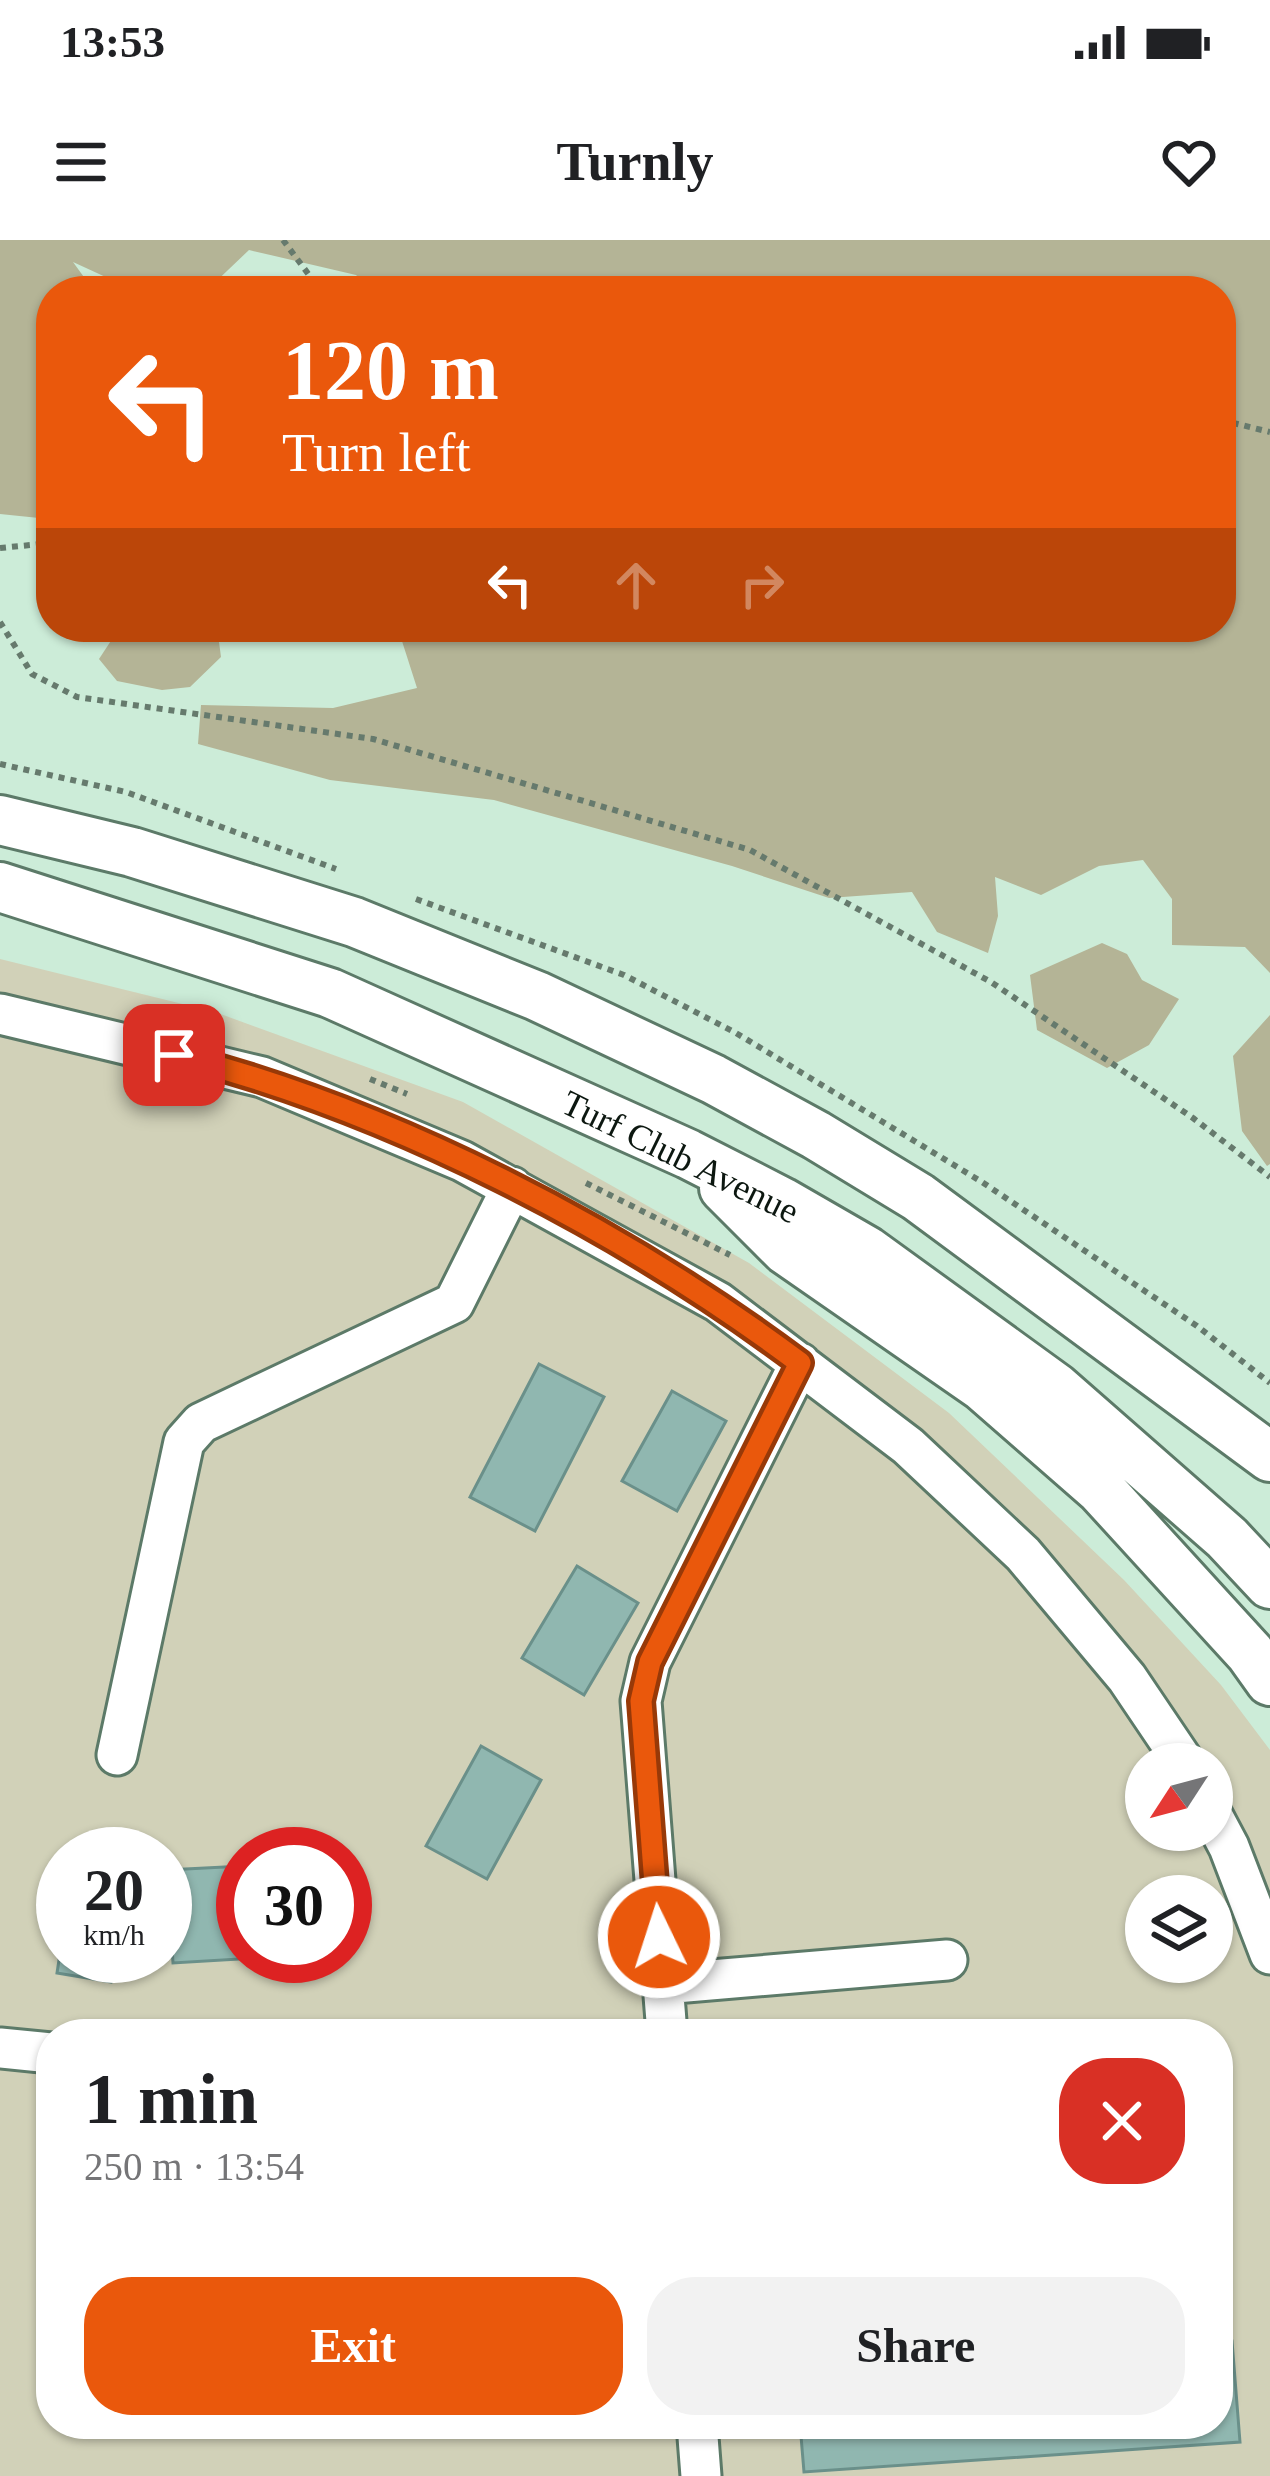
<!DOCTYPE html>
<meta charset="utf-8">
<style>
body{margin:0;font-family:"Times New Roman",serif;background:#f2f2f2;color:#202124;height:100vh;display:flex;flex-direction:column;font-size:45px;white-space:nowrap}
*{box-sizing:border-box;margin:0}
p{font-size:39px;color:#757577}
.icon{flex:none;width:66px;height:66px;fill:none;stroke:currentColor;stroke-width:2;stroke-linecap:round;stroke-linejoin:round}
.map{position:relative;flex:1;overflow:hidden}
.sheet{position:absolute;left:36px;top:1779px;width:1197px;height:420px;display:flex;flex-direction:column;background:#fff;border-radius:48px;box-shadow:0 3px 9px #0004}
.sheet>*{flex:none}
.top-card{position:absolute;left:36px;top:36px;width:1200px;height:366px;border-radius:48px;box-shadow:0 3px 9px #0004;background:#ea580c;color:#fff;overflow:hidden}
.needle{width:78px;rotate:234deg}
.buttons{position:absolute;left:1125px;top:1503px;display:grid;gap:24px}
.buttons a{display:grid;place-items:center;width:108px;height:108px;border-radius:50%;background:#fff;box-shadow:0 3px 9px #0004;font-size:60px}
.speed{position:absolute;left:36px;top:1587px;display:flex;gap:24px;font-size:60px;font-weight:700;text-align:center}
.speed>*{display:grid;place-content:center;width:156px;height:156px;border-radius:50%;background:#fff;box-shadow:0 3px 9px #0004;line-height:1}
.speed small{font-size:30px;font-weight:400}
.speed .limit{border:18px solid #d22;background:#fff;color:#111}
.pin{position:absolute;display:grid;place-items:center;width:102px;height:102px;color:#fff;margin:-51px;border-radius:24px;box-shadow:0 6px 18px #0006}
.me{position:absolute;width:132px;margin:-66px;rotate:356deg;stroke-linejoin:round;filter:drop-shadow(0 0 9px #0008)}
.turn{display:flex;align-items:center;gap:42px;height:252px;padding:0 48px;font-size:54px}
.turn .icon{width:156px;height:156px;stroke-width:2.5}
.turn b{display:block;font-size:84px;line-height:102px}
.lanes{display:flex;align-items:center;height:114px;padding:0 48px;background:#0003;justify-content:center;gap:60px;direction:ltr}
.lanes .off{opacity:.35}
.round{display:grid;place-items:center;flex:none;width:126px;height:126px;border-radius:48px;background:#f2f2f2}
.summary{display:flex;align-items:center;justify-content:space-between;height:204px;padding:0 48px}
h1{font-size:72px;font-weight:700;line-height:90px}
.button{display:flex;gap:24px;margin-top:auto;padding:24px 48px}
.button a{flex:1;height:138px;border-radius:48px;background:#ea580c;color:#fff;font-size:48px;font-weight:700;line-height:138px;text-align:center}
.button a+a{background:#f2f2f2;color:#202124}
.status{display:flex;justify-content:space-between;align-items:center;height:84px;padding:0 60px;background:#fff;direction:ltr}
.status svg{height:33px;fill:currentColor}
header{display:flex;justify-content:space-between;align-items:center;height:156px;padding:0 48px;background:#fff;font-size:54px;font-weight:700}
.map>svg:first-child{display:block}
.green{fill:#d1d1b8;fill-rule:evenodd}
.forest{fill:#b4b496}
.building{fill:#90b7b0;stroke:#6a908a;stroke-width:3}
.lines{fill:none;stroke-linecap:round;stroke-linejoin:round}
.minor-casing{stroke:#5c7a68;stroke-width:45}
.major-casing{stroke:#5c7a68;stroke-width:54}
.path{stroke:#667a6d;stroke-width:6;stroke-dasharray:6 6;stroke-linecap:butt}
.minor{stroke:#fff;stroke-width:39}
.major{stroke:#fff;stroke-width:48}
.route-casing{stroke:#983908;stroke-width:30}
.route{stroke:#ea580c;stroke-width:21}
.labels{text-anchor:middle;stroke-width:9;stroke-linejoin:round;paint-order:stroke}
.street-label{font-size:36px;fill:#0c1710;stroke:#fff}
</style>
<div class="status"><b>13:53</b><svg viewBox="0 0 49 12"><path d="M0 12V9h3v3zM5 12V6h3v6zM10 12V3h3v9zM15 12V0h3v12zM26 1h20v11H26zM47 4h2v5h-2z"/></svg></div>
<header><svg class="icon" aria-label="menu" viewBox="0 0 24 24"><path d="M4 6h16M4 12h16M4 18h16"/></svg>Turnly<svg class="icon" aria-label="heart" viewBox="0 0 24 24"><path d="M12 20l-8-8c-3-5 5-10 8-4 3-6 11-1 8 4z"/></svg></header>
<div class="map">
<svg width="1270" height="2236" viewBox="0 0 1270 2236">
<rect width="100%" height="100%" fill="#ccecd8"/>
<path class="green" d="M0 719 215 772 463 862 749 1023 949 1173 1124 1340 1221 1445 1270 1510V2236H0ZM1146 1524H1212V1590H1146ZM63 1614H165V1716H63ZM243 1614H345V1716H243ZM1146 1656H1212V1722H1146ZM51 1794H1218V2184H51Z"/>
<path class="forest" d="M0 0H1270V733L1245 707 1172 705V659L1143 620 1099 626 1041 655 995 637 998 676 988 713 937 692 912 652 829 658 732 626 494 560 330 540 198 504 201 465 333 468 417 448 401 398 392 387H1221V51H373L356 35 249 10 206 51H126L123 45 73 22 94 51H51V257L39 278 0 274Z
M120 387H217L221 417 190 447 162 450 117 441 99 419Z
M1102 703 1127 714 1142 740 1179 759 1149 805 1107 828 1037 790 1030 735Z
M1270 775V924L1267 926 1242 891 1233 816Z"/>
<path class="building" d="M539 1124 604 1157 535 1291 470 1257Z
M672 1151 726 1181 677 1271 622 1241Z
M577 1326 638 1363 584 1455 522 1418Z
M481 1506 541 1540 487 1639 426 1606Z
M243 1626V1716L271 1717 173 1723 167 1630Z
M63 1694V1716H115L111 1742 57 1733Z
M1232 2101 1240 2202 804 2232 800 2184H1218V2102Z"/>
<g class="lines">
<g class="minor-casing">
<path id="minor" d="M0 774 262 837 462 921 718 1062 908 1206 1023 1314 1127 1438 1185 1524
M117 1515 184 1202 201 1183 454 1063 512 947
M1212 1575 1229 1607 1270 1714
M663 1744 947 1720
M667 1794 641 1461 650 1422 800 1123
M0 1808 51 1813
M697 2184 701 2236"/>
</g>
<g class="major-casing">
<path id="major" d="M0 580 132 612 354 682 537 756 713 839 816 895 918 957 1270 1217
M0 647 330 753 688 914 782 962 867 1011 1056 1148 1227 1298 1270 1344
M724 948 786 1010 982 1146 1101 1250 1250 1413 1270 1441"/>
</g>
<path class="path" d="M283 0 321 51
M1221 180 1270 192
M0 308 51 303
M0 382 32 434 77 457 373 499 750 610 991 742 1193 878 1270 937
M0 524 126 552 336 629
M416 659 624 735 736 793 982 942 1197 1086 1270 1143
M370 839 407 854
M586 943 730 1015"/>
<use href="#minor" class="minor"/>
<use href="#major" class="major"/>
</g>
<g class="lines">
<g class="route-casing">
<path id="route" d="M174 815C391 870 621 989 800 1123L650 1422 641 1461 659 1697"/>
</g>
<use href="#route" class="route"/>
</g>
<g class="labels">
<g class="street-label">
<text transform="translate(681 916) rotate(26)" y="13">Turf Club Avenue</text>
</g>
</g>
</svg>
<div class="buttons">
<a><svg class="needle" viewBox="-14 -14 28 28"><path d="M0-13l5 13h-10z" fill="#e53935"/><path d="M0 13l5-13h-10z" fill="#757577"/></svg></a>
<a><svg class="icon" aria-label="layers" viewBox="0 0 24 24"><path d="M12 4l9 5-9 5-9-5zM3 14l9 5 9-5"/></svg></a>
</div>
<div class="speed"><div>20<small>km/h</small></div><div class="limit">30</div></div>
<div class="pin" style="left:174px;top:815px;background:#d93025"><svg class="icon" aria-label="arrive" viewBox="0 0 24 24"><path d="M6 21V4h12l-3 4 3 4H6"/></svg></div>
<svg class="me" style="left:659px;top:1697px" viewBox="-20 -20 40 40"><circle r="17" fill="#ea580c" stroke="#fff" stroke-width="3"/><path d="M0-11L8 9 0 5-8 9z" fill="#fff"/></svg>
<div class="top-card">
<div class="turn"><svg class="icon" aria-label="left" viewBox="0 0 24 24"><path d="M17 20v-9H6M10 6l-5 5 5 5"/></svg><div><b>120 m</b>Turn left</div></div>
<div class="lanes"><svg class="icon" aria-label="left" viewBox="0 0 24 24"><path d="M17 20v-9H6M10 6l-5 5 5 5"/></svg><svg class="icon off" aria-label="ahead" viewBox="0 0 24 24"><path d="M12 20V5M6 11l6-6 6 6"/></svg><svg class="icon off" aria-label="right" viewBox="0 0 24 24"><path d="M7 20v-9h11M14 6l5 5-5 5"/></svg></div>
</div>
<section class="sheet">
<div class="summary"><div><h1>1 min</h1><p>250 m · 13:54</p></div><a class="round" style="background:#d93025;color:#fff"><svg class="icon" aria-label="close" viewBox="0 0 24 24"><path d="M6 6l12 12M18 6L6 18"/></svg></a></div>
<div class="button"><a>Exit</a><a>Share</a></div>
</section>
</div>
